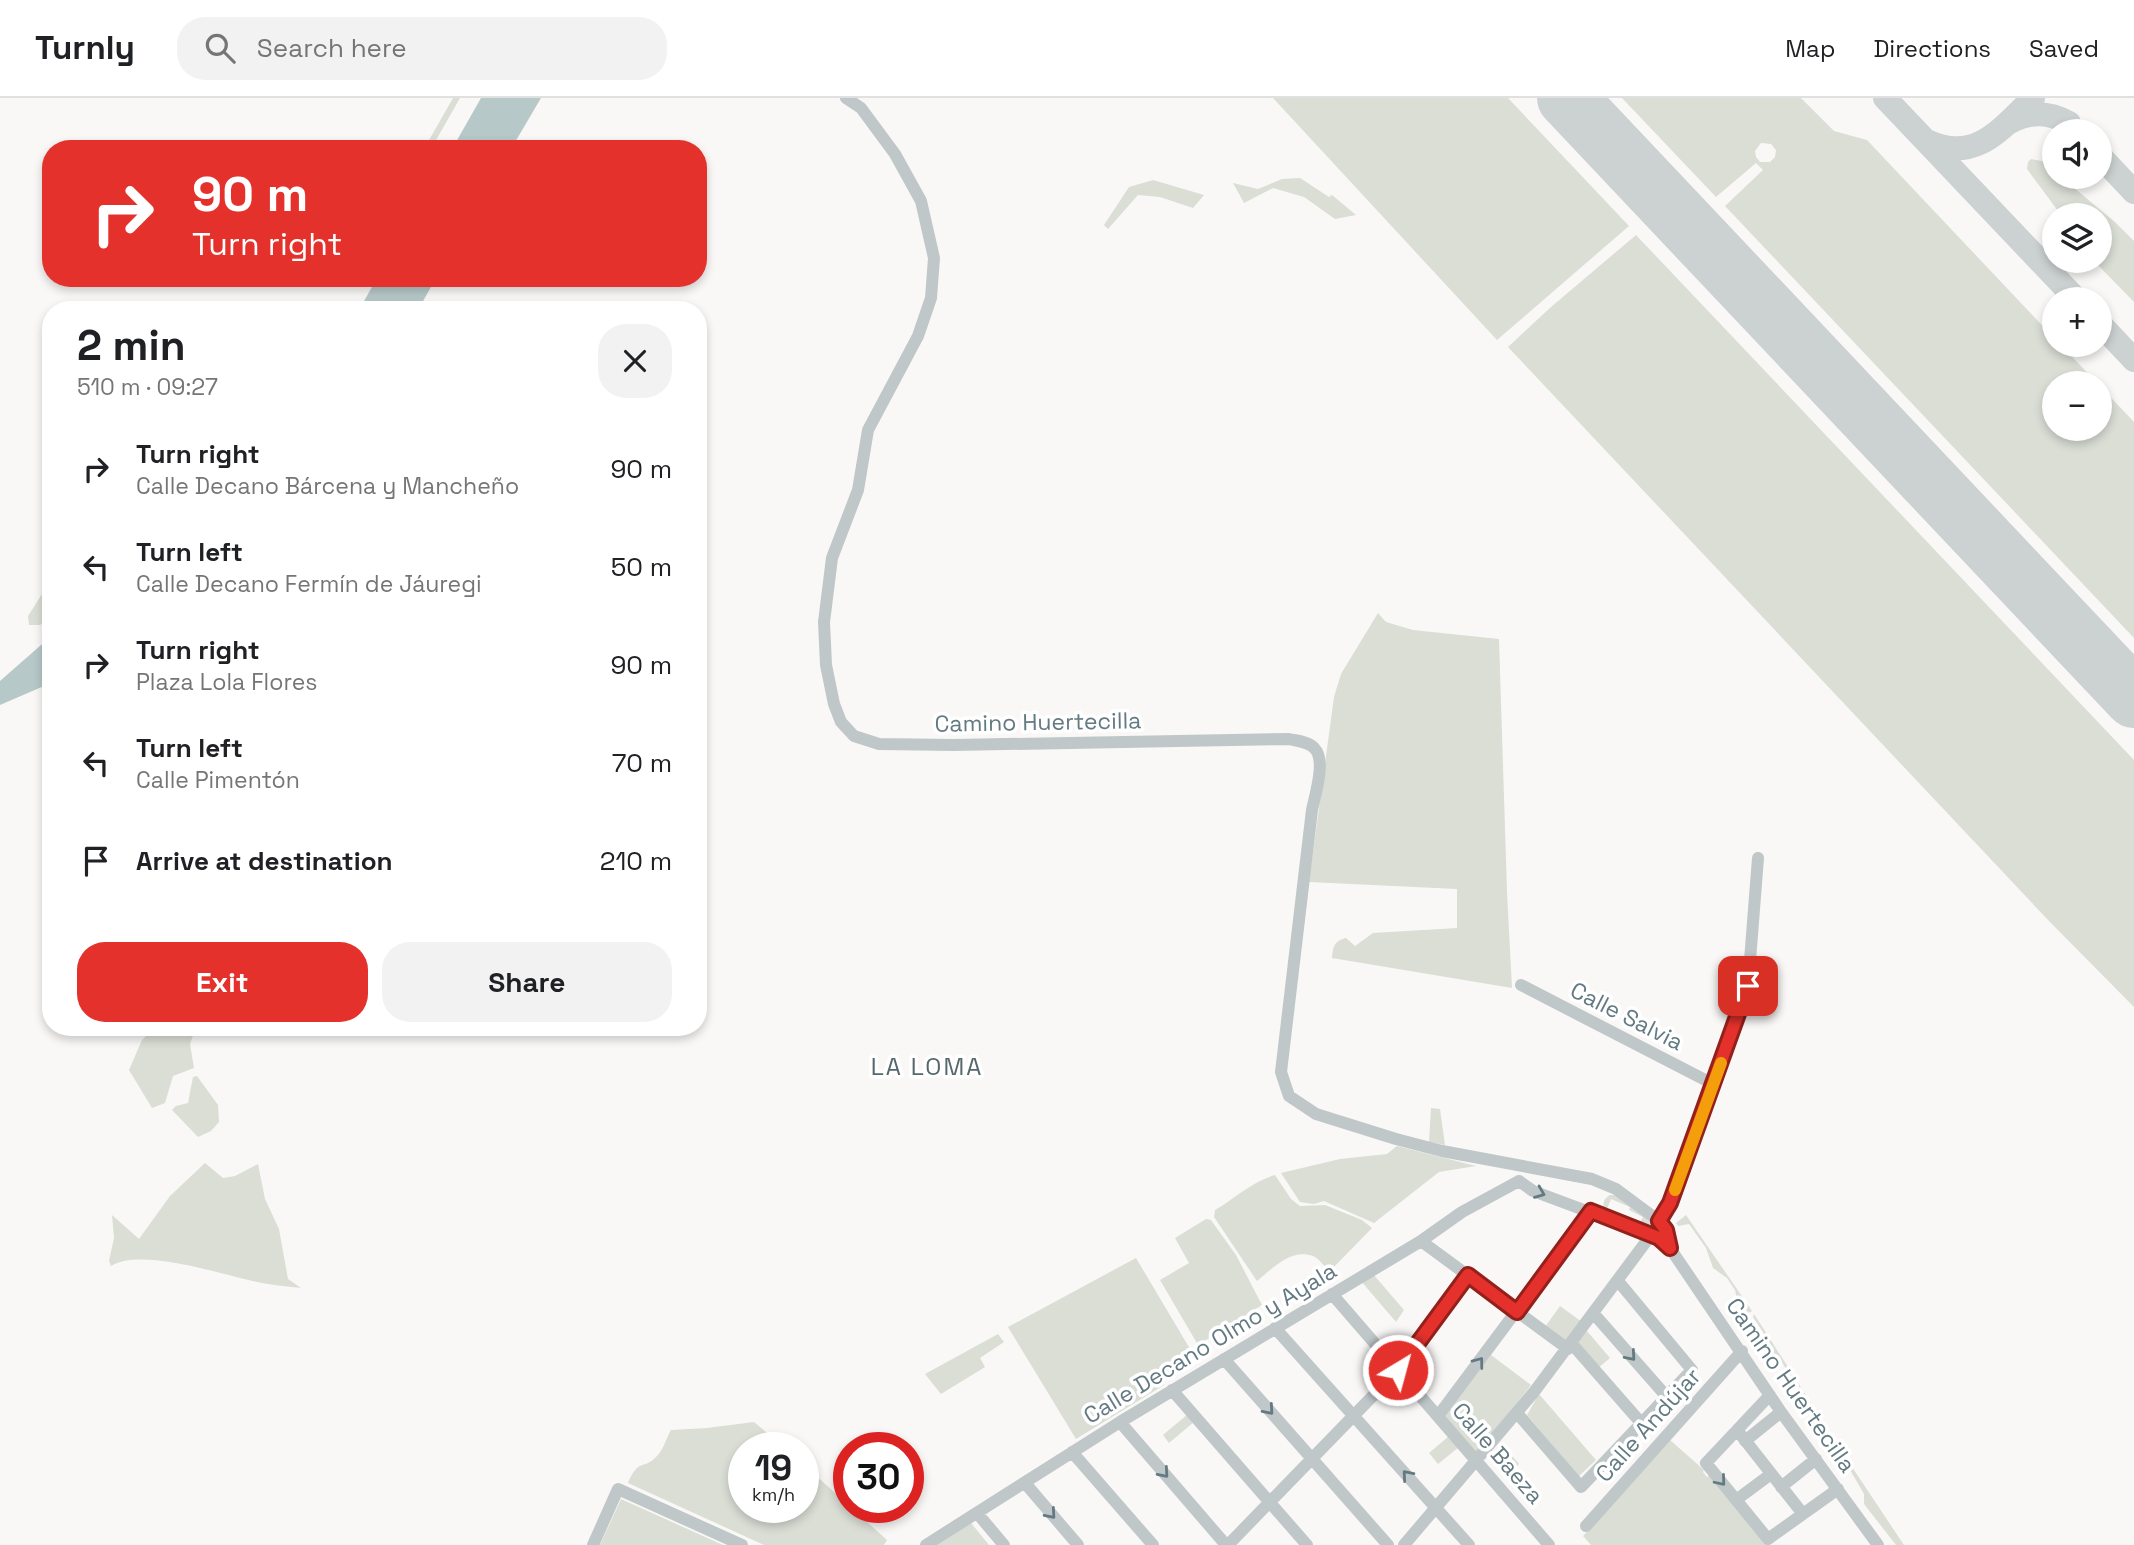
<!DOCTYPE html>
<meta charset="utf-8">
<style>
body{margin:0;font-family:"Space Grotesk",sans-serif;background:#f2f2f2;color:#202124;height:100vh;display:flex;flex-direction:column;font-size:26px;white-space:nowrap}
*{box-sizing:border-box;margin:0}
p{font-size:23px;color:#757577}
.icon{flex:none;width:38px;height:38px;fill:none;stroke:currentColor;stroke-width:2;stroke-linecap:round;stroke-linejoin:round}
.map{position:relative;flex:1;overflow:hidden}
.drawer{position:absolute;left:42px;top:203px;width:665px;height:735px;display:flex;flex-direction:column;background:#fff;border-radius:28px;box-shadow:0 4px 10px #0003}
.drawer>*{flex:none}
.hud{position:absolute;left:42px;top:42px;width:665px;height:147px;border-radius:28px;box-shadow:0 4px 10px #0003;background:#e4312b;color:#fff;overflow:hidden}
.controls{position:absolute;left:2042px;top:21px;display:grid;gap:14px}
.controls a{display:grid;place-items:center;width:70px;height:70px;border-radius:50%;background:#fff;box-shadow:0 4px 10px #0003;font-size:35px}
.speed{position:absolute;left:728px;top:1334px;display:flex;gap:14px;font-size:35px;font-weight:700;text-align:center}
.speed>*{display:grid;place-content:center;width:91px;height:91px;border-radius:50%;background:#fff;box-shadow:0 4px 10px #0003;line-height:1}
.speed small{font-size:18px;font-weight:400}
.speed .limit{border:10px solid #d22;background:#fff;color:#111}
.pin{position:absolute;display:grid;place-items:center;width:60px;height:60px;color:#fff;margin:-30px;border-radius:14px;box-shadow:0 4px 10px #0006}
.me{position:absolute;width:77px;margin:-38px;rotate:37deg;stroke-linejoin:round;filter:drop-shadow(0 0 5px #0008)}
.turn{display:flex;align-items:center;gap:24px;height:147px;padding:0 35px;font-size:32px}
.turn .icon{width:91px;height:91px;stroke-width:2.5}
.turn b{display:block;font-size:49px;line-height:60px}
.round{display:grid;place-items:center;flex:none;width:74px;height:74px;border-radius:28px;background:#f2f2f2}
.overview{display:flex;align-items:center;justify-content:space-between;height:119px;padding:0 35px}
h1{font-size:42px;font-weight:800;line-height:52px}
.cta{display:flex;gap:14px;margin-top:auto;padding:14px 35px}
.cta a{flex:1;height:80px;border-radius:28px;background:#e4312b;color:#fff;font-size:28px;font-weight:800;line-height:80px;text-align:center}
.cta a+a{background:#f2f2f2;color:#202124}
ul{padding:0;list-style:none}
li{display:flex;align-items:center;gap:21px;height:98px;padding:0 35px}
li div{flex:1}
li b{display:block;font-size:26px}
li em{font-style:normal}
header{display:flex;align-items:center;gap:42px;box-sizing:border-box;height:98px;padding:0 35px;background:#fff;border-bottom:2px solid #e0e0e0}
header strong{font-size:33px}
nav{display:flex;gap:38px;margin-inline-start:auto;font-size:24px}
.search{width:490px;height:63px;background:#f2f2f2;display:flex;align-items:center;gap:18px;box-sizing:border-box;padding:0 24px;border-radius:28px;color:#757577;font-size:26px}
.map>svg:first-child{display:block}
.green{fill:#daded5;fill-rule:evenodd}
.water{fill:#b7c8c9}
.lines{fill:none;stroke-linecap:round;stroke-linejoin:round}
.taxiway{stroke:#ccd1d2;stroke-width:24}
.runway{stroke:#ccd1d2;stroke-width:60}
.minor{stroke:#c0c7c9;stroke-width:12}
.oneway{stroke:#647a82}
.route-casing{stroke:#94201c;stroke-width:18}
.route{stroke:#e4312b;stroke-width:12}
.slow{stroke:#f59e0b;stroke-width:12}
.labels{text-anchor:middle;stroke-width:7;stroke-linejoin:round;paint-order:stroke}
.street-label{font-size:23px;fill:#647a82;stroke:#fff}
.neighbourhood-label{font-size:24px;letter-spacing:2px;fill:#56676d;stroke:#fff}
</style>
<header>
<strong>Turnly</strong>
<div class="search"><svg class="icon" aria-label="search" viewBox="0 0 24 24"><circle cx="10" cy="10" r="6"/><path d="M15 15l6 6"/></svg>Search here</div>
<nav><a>Map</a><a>Directions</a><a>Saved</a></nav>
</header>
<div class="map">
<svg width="2134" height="1447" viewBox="0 0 2134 1447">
<rect width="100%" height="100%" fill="#f9f8f6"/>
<path class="green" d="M453 0H460L431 51H424Z
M1273 0H1508L1629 128 1497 242Z
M1622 0H1801L1834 33 1867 42 2054 240V247H2061L2097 285H2054V331H2100V288L2134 324V540L1725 108 1763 72 1756 65 1716 99ZM1761 45 1771 46 1776 52 1775 59 1770 64H1760L1756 59 1755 53Z
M2031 61 2042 63 2054 73V79H2061L2115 124 2134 143V204L2094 163H2100V117H2061L2027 71 2028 64Z
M1300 80 1329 99 1332 97 1356 117 1335 121 1304 99 1273 90 1244 105 1233 85 1258 91 1282 81Z
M1153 82 1204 97 1193 110 1160 99 1138 97 1108 131 1104 127 1129 89Z
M1636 137 2134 662V909L2049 823 1508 249 1551 209Z
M51 482V523L39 527H29L28 518Z
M1378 515 1386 524 1413 532 1499 541 1507 794 1512 890 1332 860C1333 849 1334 843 1346 840L1355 848 1373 835 1457 830V791L1309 784 1334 599 1341 576Z
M155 929H196L190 946 194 970 173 978 165 1005 152 1010 129 972 142 942Z
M197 978 218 1007 219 1024 211 1033 198 1039 172 1012 176 1008 188 1005 193 979Z
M1431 1010 1440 1011 1445 1047 1429 1044Z
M1397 1048 1476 1068 1439 1074 1374 1125 1324 1103 1314 1106 1300 1104 1281 1075 1340 1061 1387 1056Z
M205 1065 223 1080 235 1078 258 1066 265 1101 279 1131 288 1181 301 1190C286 1188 271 1187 257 1184 224 1177 140 1149 111 1168L109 1163 114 1140 112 1117 139 1141 170 1098Z
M1275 1077 1291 1101 1300 1108 1325 1107 1362 1122 1372 1130 1330 1173C1324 1169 1319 1160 1313 1158 1291 1150 1272 1171 1257 1183L1214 1119 1215 1112C1235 1100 1253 1083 1275 1077Z
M1610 1097H1616L1650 1124 1651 1123 1663 1136 1605 1114C1602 1107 1603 1101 1610 1097ZM1611 1101 1630 1109 1629 1112 1643 1119 1640 1125 1607 1111Z
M1686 1117 1752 1213 1747 1216 1738 1206 1735 1192 1727 1180 1713 1170 1706 1150 1689 1126 1678 1128 1676 1125Z
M1206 1121 1211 1122 1236 1157 1262 1207 1198 1247 1160 1182 1189 1165 1175 1140Z
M1136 1160 1193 1256 1164 1279V1287L1076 1341 1008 1229Z
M1373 1176 1404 1212 1396 1224 1361 1183Z
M1560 1208 1582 1224 1566 1245 1545 1229Z
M1754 1216 1839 1349 1828 1340 1820 1329 1818 1319 1808 1304 1798 1299 1792 1290 1791 1279 1780 1261 1766 1249 1763 1234 1753 1219Z
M1587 1233 1610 1260 1598 1270 1577 1245Z
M998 1236 1004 1244 980 1260 985 1269 941 1296 925 1276Z
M1491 1257 1531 1287 1477 1356 1443 1319Z
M1539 1296 1596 1362 1579 1378 1527 1317Z
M1188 1316 1194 1324 1169 1345 1163 1337Z
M754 1324 784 1349H744V1409H803V1366L887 1442 884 1447H764L628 1385C639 1359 643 1373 657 1358 664 1351 666 1340 671 1332L707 1330Z
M1449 1338 1459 1349 1438 1366 1429 1355Z
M1670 1342 1704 1372 1703 1374 1707 1379 1711 1376 1770 1447H1591L1583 1438Z
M1501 1345 1519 1366 1510 1375 1493 1355Z
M1844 1357 1904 1447H1896L1864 1406V1396L1849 1370Z
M621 1401 723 1447H600Z
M971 1425 989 1447H937Z"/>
<path class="water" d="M481 0H541L511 51H452Z
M377 180H436L418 212H359Z
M51 542V585L0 607V583L41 547Z"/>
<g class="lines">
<path class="taxiway" d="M1885 0 2076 201
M2010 24C2030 13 2049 14 2069 25
M1927 43C1975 66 2001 31 2033 0
M2100 58 2134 94
M2100 226 2134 262"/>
<path class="runway" d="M1567 0 2134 600"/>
<path class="minor" d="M846 0 861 10 895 56 921 103 934 160 931 200 918 238 868 332 858 392 832 460 824 524 826 567 834 606 841 624 854 638 879 646 954 647 1289 641C1298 643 1310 644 1315 651 1326 663 1315 697 1312 712L1281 974 1289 998 1316 1016 1396 1041 1442 1053 1592 1081 1616 1091 1659 1123 1666 1132 1670 1150
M1521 887 1713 986
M1519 1083 1533 1093 1659 1140 1670 1150 1781 1314 1878 1447
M1659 1123 1670 1105 1748 888 1758 760
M1421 1143 1568 1251
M1332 1196 1549 1447
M1594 1216 1667 1299
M1275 1230 1469 1447
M1572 1246 1642 1326
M1224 1261 1388 1447
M1172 1292 1307 1447
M1770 1297 1706 1365 1768 1441 1838 1391
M1517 1315 1581 1389 1692 1272 1618 1183
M1438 1318 1591 1113
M1120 1324 1226 1447
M1737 1332 1803 1416
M1745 1343 1781 1314
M1072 1354 1153 1447
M1025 1385 1078 1447
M1781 1389 1816 1361
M1736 1402 1771 1376
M977 1415 1004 1447
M1586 1428 1742 1253
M593 1447 618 1391 742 1447
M926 1447 1120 1324 1421 1143 1462 1114 1519 1083
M1228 1447 1398 1272 1468 1177
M1404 1447 1534 1294 1651 1137"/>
</g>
<defs><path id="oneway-chevron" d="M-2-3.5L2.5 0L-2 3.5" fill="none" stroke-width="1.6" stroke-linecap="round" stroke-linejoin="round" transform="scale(1.75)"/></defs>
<g class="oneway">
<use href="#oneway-chevron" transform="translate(1540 1095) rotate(22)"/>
<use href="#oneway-chevron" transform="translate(1631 1258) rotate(49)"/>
<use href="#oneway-chevron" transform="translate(1479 1264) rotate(-53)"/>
<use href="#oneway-chevron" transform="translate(1269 1312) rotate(49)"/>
<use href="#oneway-chevron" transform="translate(1164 1375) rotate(49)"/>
<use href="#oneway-chevron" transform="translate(1407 1377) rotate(-131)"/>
<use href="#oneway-chevron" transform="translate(1721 1383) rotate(50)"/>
<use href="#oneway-chevron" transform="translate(1051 1416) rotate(49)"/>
</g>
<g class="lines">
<g class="route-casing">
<path id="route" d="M1398 1272 1468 1177 1517 1214 1591 1113 1659 1140 1670 1150 1666 1132 1659 1123 1670 1105 1748 888"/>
</g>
<use href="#route" class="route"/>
<path class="slow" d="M1675 1092 1721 965"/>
</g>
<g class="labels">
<g class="street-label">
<text transform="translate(1038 624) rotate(-1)" y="8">Camino Huertecilla</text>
<text transform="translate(1627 918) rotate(27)" y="8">Calle Salvia</text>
<text transform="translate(1210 1245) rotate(-31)" y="8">Calle Decano Olmo y Ayala</text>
<text transform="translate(1791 1287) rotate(55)" y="8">Camino Huertecilla</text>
<text transform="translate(1648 1327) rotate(-48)" y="8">Calle Andújar</text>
<text transform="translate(1498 1355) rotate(49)" y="8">Calle Baeza</text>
</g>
<g class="neighbourhood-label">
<text x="927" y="977">LA LOMA</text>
</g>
</g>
</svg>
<div class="controls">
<a><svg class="icon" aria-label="sound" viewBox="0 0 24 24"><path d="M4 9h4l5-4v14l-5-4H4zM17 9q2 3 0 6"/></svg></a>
<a><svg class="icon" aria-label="layers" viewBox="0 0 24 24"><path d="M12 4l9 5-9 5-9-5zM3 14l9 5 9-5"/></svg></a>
<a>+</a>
<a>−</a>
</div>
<div class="speed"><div>19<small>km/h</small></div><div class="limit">30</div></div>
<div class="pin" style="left:1748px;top:888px;background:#d93025"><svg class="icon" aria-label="arrive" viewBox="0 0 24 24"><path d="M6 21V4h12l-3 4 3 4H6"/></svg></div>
<svg class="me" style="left:1398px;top:1272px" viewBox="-20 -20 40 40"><circle r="17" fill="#e4312b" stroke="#fff" stroke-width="3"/><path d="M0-11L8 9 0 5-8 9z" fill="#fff"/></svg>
<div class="hud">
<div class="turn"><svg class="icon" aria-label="right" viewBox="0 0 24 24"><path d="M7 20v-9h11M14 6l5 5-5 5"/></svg><div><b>90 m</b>Turn right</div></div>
</div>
<section class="drawer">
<div class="overview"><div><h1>2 min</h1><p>510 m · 09:27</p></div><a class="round"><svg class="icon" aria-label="close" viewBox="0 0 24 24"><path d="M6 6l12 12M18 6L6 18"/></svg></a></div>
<ul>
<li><svg class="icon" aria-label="right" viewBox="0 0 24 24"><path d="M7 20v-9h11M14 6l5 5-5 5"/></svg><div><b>Turn right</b><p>Calle Decano Bárcena y Mancheño</p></div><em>90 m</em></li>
<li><svg class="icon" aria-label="left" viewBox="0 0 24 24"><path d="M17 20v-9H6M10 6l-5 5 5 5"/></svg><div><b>Turn left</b><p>Calle Decano Fermín de Jáuregi</p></div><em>50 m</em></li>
<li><svg class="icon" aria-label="right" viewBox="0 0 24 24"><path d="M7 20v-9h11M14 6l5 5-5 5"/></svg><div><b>Turn right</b><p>Plaza Lola Flores</p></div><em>90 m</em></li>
<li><svg class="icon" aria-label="left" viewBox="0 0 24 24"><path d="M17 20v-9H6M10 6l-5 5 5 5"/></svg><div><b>Turn left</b><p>Calle Pimentón</p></div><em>70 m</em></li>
<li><svg class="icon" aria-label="arrive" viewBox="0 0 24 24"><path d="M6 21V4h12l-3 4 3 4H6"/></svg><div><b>Arrive at destination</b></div><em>210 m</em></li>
</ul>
<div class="cta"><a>Exit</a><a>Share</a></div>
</section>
</div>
